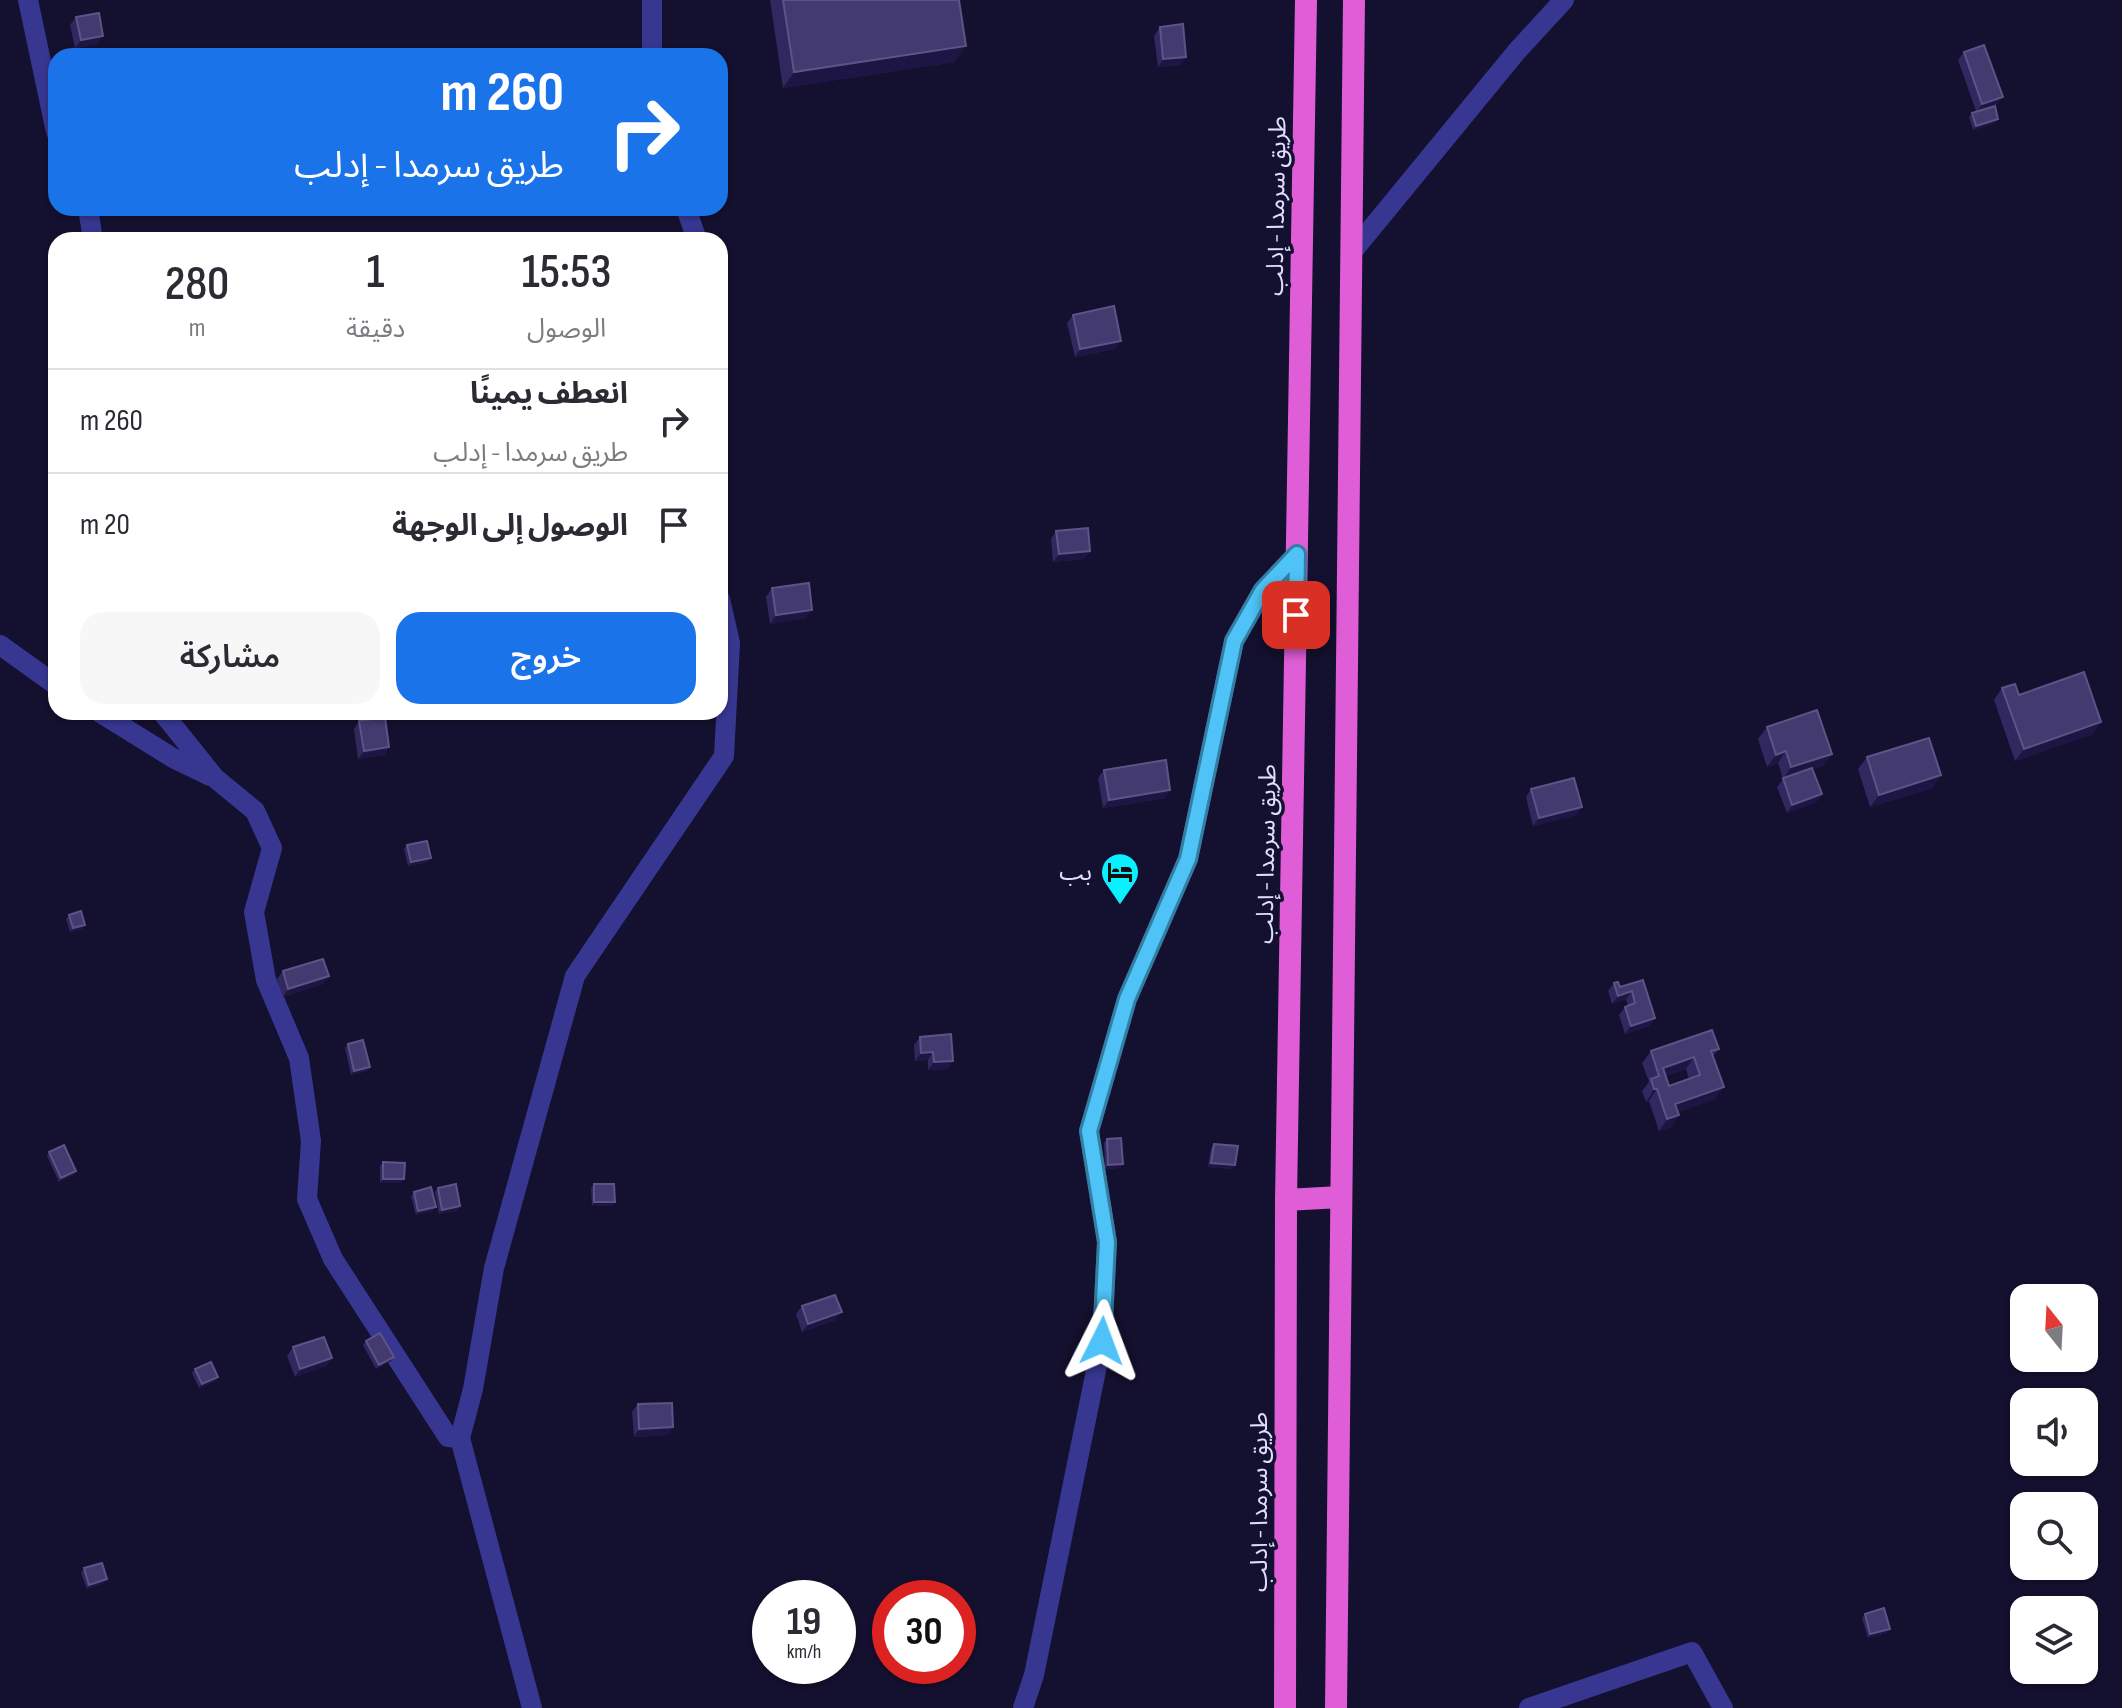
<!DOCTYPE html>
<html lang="ar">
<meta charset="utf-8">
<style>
body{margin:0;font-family:"Sofia Sans Condensed","Noto Sans Arabic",sans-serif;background:#f7f7f7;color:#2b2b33;direction:rtl;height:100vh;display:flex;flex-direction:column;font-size:30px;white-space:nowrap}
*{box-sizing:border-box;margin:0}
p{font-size:26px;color:#7c7c81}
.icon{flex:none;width:44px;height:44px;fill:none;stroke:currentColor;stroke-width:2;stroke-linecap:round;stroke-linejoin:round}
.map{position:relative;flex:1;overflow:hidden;direction:ltr}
.side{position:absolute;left:48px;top:232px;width:680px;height:488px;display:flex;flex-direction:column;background:#fff;border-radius:24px;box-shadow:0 2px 6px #0004;direction:rtl}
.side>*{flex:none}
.banner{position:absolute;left:48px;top:48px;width:680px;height:168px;border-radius:24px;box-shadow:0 2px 6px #0004;direction:rtl;background:#1a73e8;color:#fff;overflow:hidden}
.needle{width:52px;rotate:342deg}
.fabs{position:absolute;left:2010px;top:1284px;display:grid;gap:16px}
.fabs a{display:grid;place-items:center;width:88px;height:88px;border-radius:16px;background:#fff;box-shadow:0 2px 6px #0004;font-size:40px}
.speed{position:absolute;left:752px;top:1580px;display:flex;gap:16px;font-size:40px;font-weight:700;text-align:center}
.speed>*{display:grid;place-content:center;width:104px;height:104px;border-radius:50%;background:#fff;box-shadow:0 2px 6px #0004;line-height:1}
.speed small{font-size:20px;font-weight:400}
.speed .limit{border:12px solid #d22;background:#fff;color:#111}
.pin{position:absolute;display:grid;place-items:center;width:68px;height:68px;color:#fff;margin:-34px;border-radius:16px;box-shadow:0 4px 12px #0006}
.me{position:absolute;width:88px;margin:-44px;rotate:3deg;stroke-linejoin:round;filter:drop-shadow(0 0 6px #0008)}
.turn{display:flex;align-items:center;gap:28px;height:168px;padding:0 32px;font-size:36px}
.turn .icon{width:104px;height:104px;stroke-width:2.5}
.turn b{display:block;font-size:56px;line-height:68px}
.eta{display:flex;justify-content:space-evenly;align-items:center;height:136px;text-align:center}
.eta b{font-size:48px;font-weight:600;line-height:56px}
.button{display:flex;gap:16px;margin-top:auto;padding:16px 32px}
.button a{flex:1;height:92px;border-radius:24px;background:#1a73e8;color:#fff;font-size:32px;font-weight:600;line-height:92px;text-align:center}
.button a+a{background:#f7f7f7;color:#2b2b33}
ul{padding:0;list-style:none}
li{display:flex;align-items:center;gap:24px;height:104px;padding:0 32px;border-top:2px solid #e1e1e2}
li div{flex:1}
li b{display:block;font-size:30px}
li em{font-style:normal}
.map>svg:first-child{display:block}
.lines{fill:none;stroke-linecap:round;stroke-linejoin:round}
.minor{stroke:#373792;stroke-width:20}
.trunk{stroke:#df5ed7;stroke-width:22}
.wall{fill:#30285e;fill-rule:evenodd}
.shaded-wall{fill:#1d1644}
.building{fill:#433b6f;stroke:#5c5486;stroke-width:2;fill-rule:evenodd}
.route-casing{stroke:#337fa1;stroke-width:20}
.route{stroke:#4fc3f7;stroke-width:14}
.labels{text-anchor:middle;stroke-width:7;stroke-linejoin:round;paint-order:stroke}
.street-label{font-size:24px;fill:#e0ddff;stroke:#14102f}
.poi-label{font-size:24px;fill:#e0ddff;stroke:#14102f;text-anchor:end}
</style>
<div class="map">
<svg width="2122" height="1708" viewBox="0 0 2122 1708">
<rect width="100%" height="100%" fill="#14102f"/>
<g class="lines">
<path class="minor" d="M28 0 56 132
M652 56V0
M88 208 93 240
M686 208 697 240
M1352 252 1517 51 1564 0
M0 645 56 685
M99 712 173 758 210 776
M162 712 215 778 255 811 272 848 254 912 266 980 299 1058 311 1141 307 1199 333 1259 448 1437 460 1438
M532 1708 460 1438 473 1389 494 1268 575 976 724 756 730 643 720 599
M1023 1708 1034 1675 1102 1341 1107 1242 1089 1131 1127 999 1188 859 1234 641 1263 590 1297 554
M1529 1708 1692 1652 1723 1708"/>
<path class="trunk" d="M1286 1200 1340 1197
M1285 1708 1286 1200 1306 0
M1336 1708 1354 0"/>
</g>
<path class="wall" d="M770 0H959L955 62 783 88Z
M76 17 98 44 75 48 70 25Z
M1160 27 1181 65 1158 67 1154 36Z
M1964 52 1997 105 1994 106 1996 123 1973 130 1969 117 1972 113 1976 111 1958 60Z
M1073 315 1115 349 1075 357 1067 323Z
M1056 531 1090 551 1084 559 1053 562 1051 539Z
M772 588 806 618 770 624 766 597Z
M2002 688 2019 695 2093 734 2015 761 1994 700Z
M359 721 389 747 384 755 358 759 354 729Z
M1767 727 1832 754 1823 766 1813 769 1822 794 1816 802 1787 813 1777 787 1783 779 1778 763 1767 767 1758 739Z
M1867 757 1933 788 1870 807 1858 769Z
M1104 770 1165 798 1103 808 1098 778Z
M1531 789 1582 807 1576 815 1533 826 1526 797Z
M407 845 428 862 408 866 404 849Z
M69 915 85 925 82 929 70 932 66 919Z
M283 971 329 976 323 984 283 997 277 979Z
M1643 980 1655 1018 1649 1026 1625 1034 1619 1015 1625 1007 1628 1006 1626 999 1612 1004 1608 991 1614 983 1620 987Z
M920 1037 953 1061 947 1069 928 1070V1060L915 1061 914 1045Z
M348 1044 367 1071 351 1075 345 1048Z
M1719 1049 1713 1056 1715 1099 1678 1112 1679 1115 1671 1127 1659 1131 1649 1101 1646 1102 1642 1091 1649 1082 1642 1063 1651 1051ZM1686 1069 1689 1079 1669 1086 1665 1076Z
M1107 1139 1123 1164 1120 1168 1105 1169 1104 1143Z
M1214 1144 1233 1169 1208 1167 1211 1148Z
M49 1152 76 1171 73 1175 59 1182 47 1156Z
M383 1162 402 1183H380V1166Z
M594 1184 612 1206H592L591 1188Z
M438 1188 460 1206 457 1211 439 1214 435 1192Z
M414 1192 433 1211 416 1215 411 1196Z
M802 1306 836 1320 802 1332 796 1314Z
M366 1341 391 1361 376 1369 363 1345Z
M293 1347 332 1358 326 1366 295 1377 287 1356Z
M195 1369 215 1381 199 1388 192 1373Z
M638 1404 673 1427 667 1435 634 1437 632 1412Z
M84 1568 104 1583 87 1589 81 1573Z
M1865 1614 1887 1633 1868 1638 1862 1618Z"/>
<path class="shaded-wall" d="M103 36 98 44 75 48 81 40Z
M966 46 955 62 783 88 794 72Z
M1186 57 1181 65 1158 67 1163 59Z
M2003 97 1997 105 1977 112 1982 104Z
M1998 119 1996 123 1973 130 1976 126Z
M1121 341 1115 349 1075 357 1080 349Z
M1090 551 1084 559 1053 562 1059 554Z
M812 610 806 618 770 624 776 615Z
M2101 722 2093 734 2015 761 2024 749Z
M389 747 384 755 358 759 364 751Z
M1786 751 1778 763 1767 767 1776 755Z
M1832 754 1823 766 1783 779 1791 767Z
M1941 775 1933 788 1870 807 1879 795Z
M1170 790 1165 798 1103 808 1109 800Z
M1822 794 1816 802 1787 813 1792 805Z
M1582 807 1576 815 1533 826 1539 818Z
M431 858 428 862 408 866 411 862Z
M85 925 82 929 70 932 73 928Z
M329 976 323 984 283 997 288 989Z
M1632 991 1626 999 1612 1004 1618 996Z
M1655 1018 1649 1026 1625 1034 1631 1026Z
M933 1052 928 1060 915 1061 921 1053Z
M1694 1057 1686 1069 1658 1078 1663 1068Z
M953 1061 947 1069 928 1070 934 1062Z
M370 1067 367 1071 351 1075 354 1071Z
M1724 1087 1715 1099 1667 1116 1675 1104Z
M1654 1089H1657L1649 1101 1646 1102Z
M1679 1115 1671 1127 1659 1131 1667 1119Z
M1211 1163 1235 1165 1233 1169 1208 1167Z
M1123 1164 1120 1168 1105 1169 1108 1165Z
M76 1171 73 1175 59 1182 61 1178Z
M383 1179H404L402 1183H380Z
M594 1202H615L612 1206H592Z
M460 1206 457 1211 439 1214 442 1210Z
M436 1207 433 1211 416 1215 418 1211Z
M842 1312 836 1320 802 1332 808 1324Z
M394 1357 391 1361 376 1369 379 1365Z
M332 1358 326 1366 295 1377 300 1369Z
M218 1377 215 1381 199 1388 202 1384Z
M673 1427 667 1435 634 1437 639 1429Z
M107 1579 104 1583 87 1589 89 1585Z
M1890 1629 1887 1633 1868 1638 1870 1634Z"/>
<path class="building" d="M783 0H959L966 46 794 72Z
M99 13 103 36 81 40 76 17Z
M1183 24 1186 57 1163 59 1160 27Z
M1984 45 2003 97 1982 104 1964 52Z
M1995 106 1998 119 1976 126 1972 113Z
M1114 306 1121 341 1080 349 1073 315Z
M1088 528 1090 551 1059 554 1056 531Z
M809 583 812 610 776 615 772 588Z
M2084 672 2101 722 2024 749 2002 688 2015 684 2019 695Z
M1817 710 1832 754 1791 767 1786 751 1776 755 1767 727Z
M385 717 389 747 364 751 359 721Z
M1929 738 1941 775 1879 795 1867 757Z
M1166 760 1170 790 1109 800 1104 770Z
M1812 768 1822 794 1792 805 1783 778Z
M1574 778 1582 807 1539 818 1531 789Z
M427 841 431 858 411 862 407 845Z
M81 911 85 925 73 928 69 915Z
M323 959 329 976 288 989 283 971Z
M1643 980 1655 1018 1631 1026 1625 1007 1635 1003 1632 991 1618 996 1614 983 1618 982 1620 987Z
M1712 1030 1719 1049 1711 1051 1724 1087 1675 1104 1679 1115 1667 1119 1657 1089H1654L1651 1079 1659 1076 1651 1051ZM1694 1057 1700 1075 1669 1086 1663 1068Z
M951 1034 953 1061 934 1062 933 1052 921 1053 920 1037Z
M363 1040 370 1067 354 1071 348 1044Z
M1121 1138 1123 1164 1108 1165 1107 1139Z
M1214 1144 1238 1146 1235 1165 1211 1163Z
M64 1145 76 1171 61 1178 49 1152Z
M383 1162 405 1163 404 1179H383Z
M456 1184 460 1206 442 1210 438 1188Z
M594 1184H614L615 1202H594Z
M431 1187 436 1207 418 1211 414 1192Z
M835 1295 842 1312 808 1324 802 1306Z
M380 1333 394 1357 379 1365 366 1341Z
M324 1337 332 1358 300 1369 293 1347Z
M211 1362 218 1377 202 1384 195 1369Z
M672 1403 673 1427 639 1429 638 1404Z
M102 1563 107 1579 89 1585 84 1568Z
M1884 1608 1890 1629 1870 1634 1865 1614Z"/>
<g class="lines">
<g class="route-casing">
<path id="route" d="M1102 1341 1107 1242 1089 1131 1127 999 1188 859 1234 641 1263 590 1297 554 1296 615"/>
</g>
<use href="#route" class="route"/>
</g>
<defs>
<g id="hotel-pin" transform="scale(2)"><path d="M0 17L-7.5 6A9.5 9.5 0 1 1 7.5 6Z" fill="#09f0ff" stroke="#14102f"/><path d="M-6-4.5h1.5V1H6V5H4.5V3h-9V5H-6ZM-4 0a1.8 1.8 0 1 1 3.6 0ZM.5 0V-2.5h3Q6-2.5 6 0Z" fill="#111"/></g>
</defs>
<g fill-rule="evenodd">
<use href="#hotel-pin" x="1120" y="872"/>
</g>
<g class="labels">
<g class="street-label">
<text transform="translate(1276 206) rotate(-89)" y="8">طريق سرمدا - إدلب</text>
<text transform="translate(1266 854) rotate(-89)" y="8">طريق سرمدا - إدلب</text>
<text transform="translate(1259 1502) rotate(-90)" y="8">طريق سرمدا - إدلب</text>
</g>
<g class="poi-label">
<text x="1092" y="880">بب</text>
</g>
</g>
</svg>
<div class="fabs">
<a><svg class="needle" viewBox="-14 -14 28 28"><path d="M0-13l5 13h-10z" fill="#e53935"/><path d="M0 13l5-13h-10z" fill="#7c7c81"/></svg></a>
<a><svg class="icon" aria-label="sound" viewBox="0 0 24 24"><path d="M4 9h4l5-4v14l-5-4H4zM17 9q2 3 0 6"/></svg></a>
<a><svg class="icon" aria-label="search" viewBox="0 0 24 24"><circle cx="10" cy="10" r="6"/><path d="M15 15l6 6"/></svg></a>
<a><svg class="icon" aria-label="layers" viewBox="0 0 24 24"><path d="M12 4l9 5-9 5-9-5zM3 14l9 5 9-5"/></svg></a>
</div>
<div class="speed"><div>19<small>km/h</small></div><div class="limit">30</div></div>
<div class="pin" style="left:1296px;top:615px;background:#d93025"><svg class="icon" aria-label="arrive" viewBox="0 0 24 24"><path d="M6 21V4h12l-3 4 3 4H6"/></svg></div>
<svg class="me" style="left:1102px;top:1341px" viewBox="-20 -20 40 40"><path d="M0-17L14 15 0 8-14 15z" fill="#4fc3f7" stroke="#fff" stroke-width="4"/></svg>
<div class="banner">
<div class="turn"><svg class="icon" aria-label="right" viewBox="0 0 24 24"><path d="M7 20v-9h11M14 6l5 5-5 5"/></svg><div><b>260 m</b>طريق سرمدا - إدلب</div></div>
</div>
<section class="side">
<div class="eta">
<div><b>15:53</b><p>الوصول</p></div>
<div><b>1</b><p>دقيقة</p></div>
<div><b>280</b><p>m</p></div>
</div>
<ul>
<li><svg class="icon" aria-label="right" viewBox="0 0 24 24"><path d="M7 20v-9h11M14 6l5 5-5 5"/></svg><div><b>انعطف يمينًا</b><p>طريق سرمدا - إدلب</p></div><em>260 m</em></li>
<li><svg class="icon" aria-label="arrive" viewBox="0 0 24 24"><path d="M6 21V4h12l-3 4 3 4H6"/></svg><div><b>الوصول إلى الوجهة</b></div><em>20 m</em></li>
</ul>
<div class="button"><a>خروج</a><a>مشاركة</a></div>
</section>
</div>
